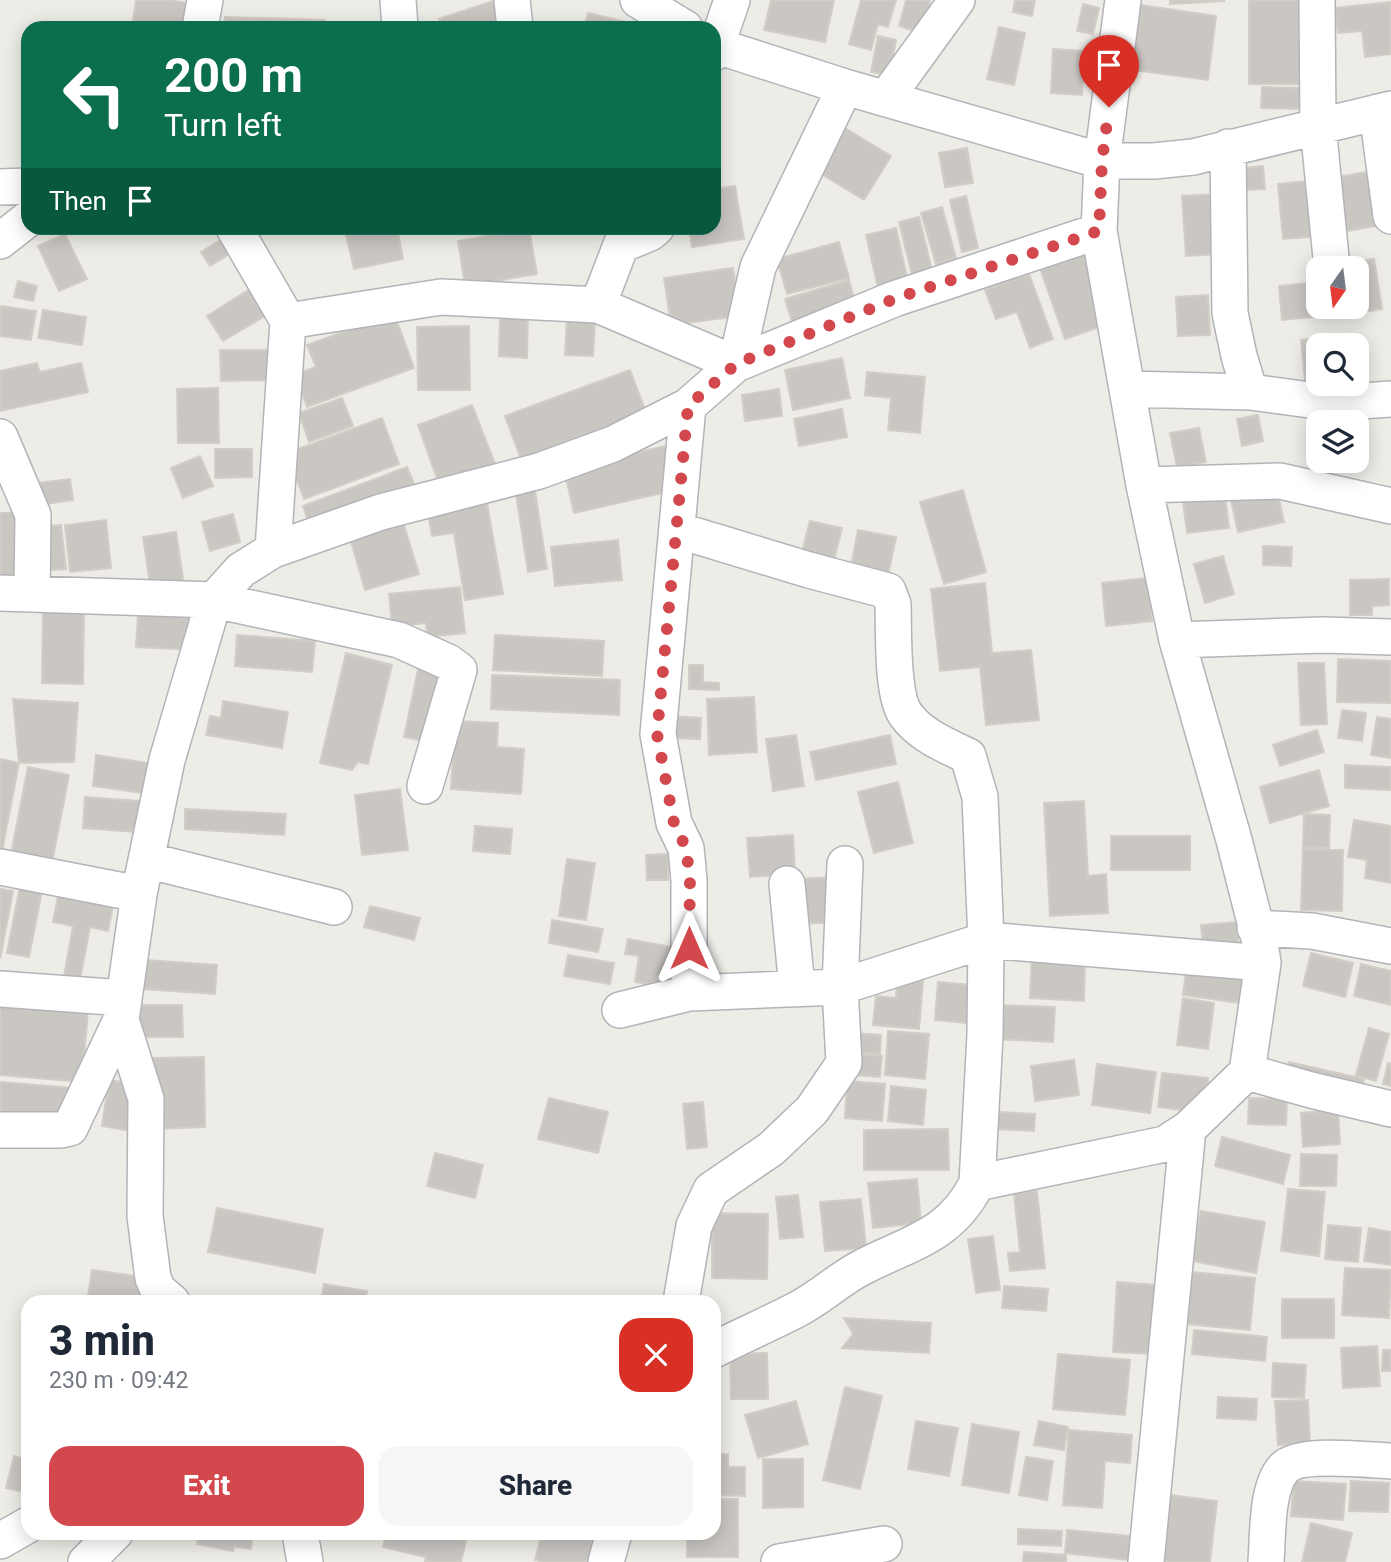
<!DOCTYPE html>
<meta charset="utf-8">
<style>
body{margin:0;font-family:Roboto,sans-serif;background:#f6f6f7;color:#1f2937;height:100vh;display:flex;flex-direction:column;font-size:26px;white-space:nowrap}
*{box-sizing:border-box;margin:0}
p{font-size:23px;color:#747a83}
.icon{flex:none;width:38px;height:38px;fill:none;stroke:currentColor;stroke-width:2;stroke-linecap:round;stroke-linejoin:round}
.map{position:relative;flex:1;overflow:hidden}
.panel{position:absolute;left:21px;top:1295px;width:700px;height:245px;display:flex;flex-direction:column;background:#fff;border-radius:21px;box-shadow:0 4px 18px #0003}
.panel>*{flex:none}
.guide{position:absolute;left:21px;top:21px;width:700px;height:214px;border-radius:21px;box-shadow:0 4px 18px #0003;background:#0b6e4f;color:#fff;overflow:hidden}
.needle{width:46px;rotate:194deg}
.fabs{position:absolute;left:1306px;top:256px;display:grid;gap:14px}
.fabs a{display:grid;place-items:center;width:63px;height:63px;border-radius:14px;background:#fff;box-shadow:0 4px 18px #0003;font-size:35px}
.pin{position:absolute;display:grid;place-items:center;width:60px;height:60px;color:#fff;margin:-72px -30px;border-radius:50% 50% 50% 0;rotate:-45deg;box-shadow:0 0 7px #0007}
.pin .icon{rotate:45deg}
.me{position:absolute;width:77px;margin:-38px;rotate:0deg;stroke-linejoin:round;filter:drop-shadow(0 0 5px #0008)}
.turn{display:flex;align-items:center;gap:24px;height:147px;padding:0 28px;font-size:32px}
.turn .icon{width:91px;height:91px;stroke-width:2.5}
.turn b{display:block;font-size:49px;line-height:60px}
.then{display:flex;align-items:center;height:66px;padding:0 28px;background:#0003;gap:14px;font-size:26px}
.round{display:grid;place-items:center;flex:none;width:74px;height:74px;border-radius:21px;background:#f6f6f7}
.headline{display:flex;align-items:center;justify-content:space-between;height:119px;padding:0 28px}
h1{font-size:42px;font-weight:800;line-height:52px}
.primary-button{display:flex;gap:14px;margin-top:auto;padding:14px 28px}
.primary-button a{flex:1;height:80px;border-radius:21px;background:#d3484c;color:#fff;font-size:28px;font-weight:800;line-height:80px;text-align:center}
.primary-button a+a{background:#f6f6f7;color:#1f2937}
.map>svg:first-child{display:block}
.building{fill:#cac7c3;stroke:#d2cdc6;stroke-width:2}
.lines{fill:none;stroke-linecap:round;stroke-linejoin:round}
.minor-casing{stroke:#b2b4b7;stroke-width:38}
.minor{stroke:#fff;stroke-width:35}
.route{stroke:#d3484c;stroke-width:12;stroke-dasharray:0 21.6}
</style>
<div class="map">
<svg width="1391" height="1562" viewBox="0 0 1391 1562">
<rect width="100%" height="100%" fill="#eeece7"/>
<path class="building" d="M136 0H169L188 3 184 28H132Z
M496 0 508 28H442L439 19Z
M771 0H834L825 42 764 30Z
M861 0H896L888 27 878 24 871 50 849 44Z
M906 0H930L922 33 899 26Z
M1015 0H1035L1032 16 1013 12Z
M1170 0H1224V1L1170 4Z
M1249 0H1311V84H1249Z
M1391 2V54L1365 57 1362 31 1338 33 1335 8Z
M1083 4 1099 8 1093 34 1077 31Z
M1141 5 1216 16 1208 80 1132 70Z
M588 13 639 25V28H584Z
M225 17 325 20V28H224Z
M999 27 1025 33 1014 85 987 79Z
M878 36 896 40 889 75 871 72Z
M1053 49 1085 51 1082 95 1051 93Z
M1262 87 1306 88 1307 109 1261 108Z
M840 125 891 156 864 200 813 169Z
M967 148 973 183 945 187 939 153Z
M1263 166 1265 189 1246 190 1244 168Z
M1377 170 1387 224 1347 231 1338 177Z
M1318 180 1323 236 1283 239 1278 184Z
M735 186 744 239 692 247 689 228H714V189Z
M1217 194 1221 254 1186 256 1182 196Z
M966 196 978 248 962 252 950 200Z
M942 207 956 258 936 264 921 213Z
M919 217 932 270 912 275 899 222Z
M358 228H397L403 259 354 269 345 230Z
M896 228 908 281 878 288 866 235Z
M529 229 537 274 465 286 458 241Z
M65 234 87 279 59 291 38 246Z
M224 238 233 252 210 266 201 252Z
M839 242 849 278 787 294 777 259Z
M1086 252 1111 323 1065 339 1040 268Z
M1374 259 1382 309 1357 313 1356 268H1349L1348 263Z
M733 268 740 316 671 325 664 278Z
M1029 274 1053 339 1030 348 1017 312 996 319 985 290Z
M849 280 857 310 794 328 785 299Z
M18 281 37 286 33 301 14 297Z
M1318 282V306H1322L1323 316 1282 320 1279 286Z
M258 284 275 310 223 341 207 316Z
M1208 295 1210 335 1178 336 1176 297Z
M0 306 36 311 31 340 0 336Z
M43 310 86 317 82 345 38 338Z
M394 313 414 368 307 407 295 374 316 367 307 345Z
M500 313H528L527 358 499 356Z
M567 317 595 319 593 356 565 355Z
M469 326 470 390H418L417 327Z
M1323 338 1324 345H1318V383H1327V388L1306 390 1301 340Z
M220 350H274L275 380 221 381Z
M842 358 850 398 793 410 785 370Z
M37 363 40 372 81 363 88 392 0 411V371Z
M630 370 649 420 524 467 505 416Z
M867 372 925 377 920 433 888 430 891 398 865 395Z
M218 388 219 443H178L177 389Z
M779 389 782 416 745 421 742 395Z
M342 398 353 426 309 442 299 413Z
M472 405 495 464 439 484 418 425Z
M842 409 847 437 799 446 794 419Z
M1258 415 1263 441 1242 446 1237 419Z
M382 418 399 464 304 499 287 453Z
M1199 428 1206 462 1177 467 1170 433Z
M666 446 676 490 574 513 564 469Z
M215 449H252V477L215 478Z
M200 456 213 486 183 498 171 468Z
M407 467 417 491 311 529 303 506Z
M70 479 73 500 32 506 29 484Z
M963 490 986 572 944 584 920 502Z
M535 491 547 569 528 572 516 494Z
M1277 491 1284 522 1238 532 1231 500Z
M1225 496 1229 528 1187 533 1183 501Z
M487 503 503 594 465 600 454 533 432 536 428 513Z
M27 512 29 574 0 575V513Z
M233 514 240 542 210 551 202 522Z
M106 520 111 568 70 572 65 525Z
M810 521 842 528 833 564 801 556Z
M403 522 419 574 365 590 350 538Z
M61 525 66 569 39 571 35 527Z
M858 530 896 537 887 580 850 572Z
M176 532 184 585 151 590 143 537Z
M618 540 622 580 555 586 551 547Z
M1263 546 1292 547 1291 566 1263 565Z
M1223 556 1234 594 1205 603 1194 564Z
M1147 578 1152 621 1106 626 1102 583Z
M1389 579V605L1372 606V615H1350V580Z
M985 583 992 653 1031 650 1039 720 986 725 980 667 940 671 931 589Z
M460 587 465 633 427 637 426 623 392 627 389 594Z
M139 601 197 604 195 650 136 647Z
M43 605 84 606 83 684 42 683Z
M237 635 315 641 312 672 235 666Z
M495 635 604 641 602 676 493 670Z
M346 653 392 665 368 764 358 762 352 770 320 763Z
M1338 659 1391 661V703L1337 702Z
M420 660 448 666 433 743 404 737Z
M1298 663H1324L1327 724 1301 725Z
M689 665H703V682L719 683V690L689 689Z
M492 675 620 680 619 715 491 709Z
M754 697 757 752 709 755 707 699Z
M13 699 78 703 74 762 19 763Z
M223 701 288 712 282 748 206 735 210 716 221 718Z
M1342 710 1366 713 1362 741 1338 738Z
M671 716 701 718 700 739 670 738Z
M1377 717 1391 719V758L1371 755Z
M455 721 498 723 497 747 524 749 521 794 451 789Z
M1317 730 1324 752 1280 766 1273 745Z
M796 735 804 786 773 791 766 739Z
M890 735 896 764 816 780 810 752Z
M96 755 161 765 157 795 93 786Z
M0 759 19 763 0 862Z
M1345 765 1391 767V790L1345 788Z
M28 767 69 775 51 868 10 859Z
M1319 770 1329 806 1270 823 1260 787Z
M898 782 913 843 874 853 858 792Z
M400 789 408 850 362 855 355 795Z
M85 797 152 802 150 833 83 828Z
M1084 801 1088 876 1106 874 1108 913 1050 916 1044 803Z
M185 809 286 814 284 835 185 829Z
M1304 814 1330 815 1329 848 1303 847Z
M1354 820 1391 826V883L1365 878 1367 860 1348 857Z
M475 826 512 829 510 854 473 851Z
M793 835 795 874 750 877 747 838Z
M1111 836H1190V870H1111Z
M1303 849 1343 850 1342 911 1301 910Z
M668 854V880H647L646 855Z
M567 859 595 863 586 920 559 916Z
M837 877 839 922 797 924 795 879Z
M20 886 42 891 29 957 7 953Z
M0 889 13 891 0 959Z
M58 896 113 907 108 931 90 927 79 985 63 982 73 926 53 922Z
M370 906 420 918 414 940 364 927Z
M552 920 603 929 598 952 549 943Z
M1237 922 1239 945 1203 948 1201 925Z
M628 939 671 947 664 987 635 982 639 956 625 954Z
M1311 953 1353 963 1345 997 1303 986Z
M1032 954 1085 957 1084 1001 1030 998Z
M568 955 614 963 610 984 564 976Z
M145 960 217 965 215 994 143 989Z
M1361 964 1391 971V1005L1354 996Z
M1187 965 1251 974 1247 1004 1183 995Z
M897 979 923 981 919 1029 873 1025 876 996 896 998Z
M938 982 971 985 967 1023 935 1020Z
M1183 998 1214 1003 1208 1049 1177 1045Z
M0 1003 88 1010 82 1082 0 1075Z
M139 1005H182L183 1037H140Z
M998 1005 1055 1007 1053 1042 996 1039Z
M1369 1028 1389 1034 1376 1081 1356 1075Z
M888 1031 929 1034 925 1079 885 1075Z
M852 1033 881 1035 880 1054 851 1052Z
M855 1054 882 1056 880 1077 853 1075Z
M204 1057 205 1127 155 1129 153 1058Z
M1074 1060 1079 1095 1035 1101 1031 1066Z
M1289 1062 1364 1079 1360 1095 1285 1078Z
M1388 1063 1391 1064V1086L1383 1084Z
M1097 1064 1156 1072 1150 1113 1092 1105Z
M1162 1073 1208 1078 1204 1113 1158 1107Z
M109 1080 137 1084 131 1131 102 1126Z
M847 1081 885 1084 882 1121 845 1118Z
M0 1082 73 1088 71 1119 0 1113Z
M891 1086 926 1090 923 1125 888 1121Z
M549 1098 608 1112 598 1153 538 1139Z
M1249 1098 1287 1099 1286 1125 1248 1124Z
M703 1102 707 1147 687 1149 683 1104Z
M1338 1110 1340 1144 1303 1147 1301 1113Z
M998 1112 1035 1114 1034 1131 997 1129Z
M948 1129 949 1170H864V1130Z
M1222 1137 1290 1155 1283 1184 1215 1166Z
M435 1153 483 1165 475 1198 427 1186Z
M1301 1154 1337 1155 1336 1186H1300Z
M917 1179 921 1223 873 1228 868 1183Z
M1288 1189 1325 1192 1319 1256 1281 1251Z
M1037 1191 1045 1268 1010 1271 1008 1253 1020 1252 1014 1193Z
M798 1195 803 1237 780 1239 776 1197Z
M861 1199 866 1248 825 1251 820 1202Z
M217 1208 323 1229 315 1273 208 1252Z
M1201 1211 1265 1222 1256 1273 1192 1261Z
M712 1213 768 1214 767 1279 712 1278Z
M1328 1225 1361 1228 1358 1262 1325 1259Z
M1369 1228 1391 1232V1265L1364 1261Z
M993 1236 1000 1290 976 1293 968 1239Z
M1345 1268 1391 1270 1389 1318 1342 1315Z
M92 1270 143 1277 140 1302H87Z
M1192 1272 1255 1278 1250 1330 1186 1324Z
M1117 1282 1156 1285 1153 1354 1113 1352Z
M324 1284 367 1291 365 1302H321Z
M1004 1286 1048 1289 1046 1311 1002 1308Z
M1282 1299H1334V1338H1282Z
M844 1318 931 1323 929 1353 842 1348 853 1334Z
M1194 1330 1267 1337 1265 1361 1192 1354Z
M1377 1346 1380 1386 1343 1388 1341 1348Z
M1383 1350H1391V1371H1382Z
M767 1353 768 1399H731L730 1354Z
M1058 1354 1130 1360 1125 1415 1053 1409Z
M1273 1363 1306 1365 1304 1398 1272 1397Z
M845 1387 882 1396 860 1489 823 1480Z
M1218 1397 1257 1399 1256 1420 1217 1418Z
M1308 1400 1310 1444 1278 1445 1275 1401Z
M796 1401 808 1444 758 1458 745 1415Z
M916 1421 958 1428 949 1476 908 1469Z
M1039 1421 1068 1427 1064 1450 1034 1445Z
M972 1424 1019 1432 1009 1493 962 1485Z
M1069 1430 1132 1435 1130 1463 1105 1461 1102 1508 1063 1505Z
M714 1454H728V1467H745V1496L714 1495Z
M14 1456 28 1460V1493L6 1488Z
M1026 1457 1053 1461 1047 1500 1019 1495Z
M763 1459H803V1507L763 1508Z
M1294 1481 1346 1484 1343 1520 1291 1516Z
M1351 1481 1389 1483 1388 1512 1349 1511Z
M1170 1495 1217 1501 1210 1562H1163Z
M714 1499H738V1557H687V1533H714Z
M1311 1523 1352 1533 1345 1562H1302Z
M1018 1529 1062 1531 1061 1546 1018 1544Z
M1067 1530 1130 1536 1128 1560 1065 1553Z
M183 1533H253L251 1549 234 1547 233 1551 197 1544 198 1540 182 1537Z
M387 1533H435L466 1541 461 1562H425L426 1557 383 1547Z
M542 1533H568L606 1542 601 1562H544L535 1560Z
M1024 1552 1066 1555V1562H1023Z"/>
<g class="lines">
<g class="minor-casing">
<path id="minor" d="M398 0 400 28
M512 0 515 28
M638 0 685 28
M1317 0 1318 126 1332 268
M200 28 205 0
M714 45 845 87 1102 161H1154L1193 157 1391 109
M714 53 732 0
M886 98 957 0
M1377 112 1391 216
M1228 147 1230 313 1239 356 1250 392
M0 187 28 186
M234 228 288 321
M0 241 28 219
M598 305 621 245 650 233 656 228
M1128 389 1250 392 1332 403 1391 399
M688 406 658 734 674 823 686 848 689 880V993
M0 437 33 515 32 593
M1144 485 1280 481 1391 506
M273 550 288 321 441 297 598 305 736 364 758 267 845 87
M0 593 214 600 399 640 448 662 459 670 425 786
M1177 640 1323 635 1391 637
M146 860 334 907
M0 867 139 894
M787 884 797 988
M1255 928 1312 931 1391 946
M0 989 124 998
M620 1010 689 993 840 987 986 940 980 797 968 756C947 746 920 735 906 715 891 695 894 630 893 604L888 591 809 570 677 530
M1247 1072 1311 1090 1391 1109
M0 1130H61L70 1128 121 1020
M977 1183 985 1035 986 940 1263 963
M172 1302 158 1290 153 1278 145 1216 146 1099 121 1020 139 894 167 760 214 600 241 570 273 550 381 512 539 471 613 444 688 406 736 364 894 299 1099 231
M681 1302 694 1226 711 1190 771 1149 812 1110 844 1063 840 987 845 864
M714 1350C741 1336 769 1324 796 1310 818 1299 837 1281 859 1269 907 1243 950 1238 977 1183L1165 1144 1188 1129 1247 1072 1263 963 1260 942 1234 840 1177 640 1144 485 1099 231 1102 161 1123 0
M300 1533 305 1562
M0 1541 28 1525
M86 1562 115 1533
M606 1562 614 1533
M779 1562 884 1544
M1146 1562 1188 1129
M1266 1562C1268 1536 1266 1487 1284 1468 1300 1452 1368 1460 1391 1461"/>
</g>
<use href="#minor" class="minor"/>
</g>
<g class="lines">
<path class="route" d="M689 948 690 880 686 848 674 823 657 734 688 406 736 364 894 299 1099 231 1102 161 1109 107"/>
</g>
</svg>
<div class="fabs">
<a><svg class="needle" viewBox="-14 -14 28 28"><path d="M0-13l5 13h-10z" fill="#e53935"/><path d="M0 13l5-13h-10z" fill="#747a83"/></svg></a>
<a><svg class="icon" aria-label="search" viewBox="0 0 24 24"><circle cx="10" cy="10" r="6"/><path d="M15 15l6 6"/></svg></a>
<a><svg class="icon" aria-label="layers" viewBox="0 0 24 24"><path d="M12 4l9 5-9 5-9-5zM3 14l9 5 9-5"/></svg></a>
</div>
<div class="pin" style="left:1109px;top:107px;background:#d93025"><svg class="icon" aria-label="arrive" viewBox="0 0 24 24"><path d="M6 21V4h12l-3 4 3 4H6"/></svg></div>
<svg class="me" style="left:689px;top:948px" viewBox="-20 -20 40 40"><path d="M0-17L14 15 0 8-14 15z" fill="#d3484c" stroke="#fff" stroke-width="4"/></svg>
<div class="guide">
<div class="turn"><svg class="icon" aria-label="left" viewBox="0 0 24 24"><path d="M17 20v-9H6M10 6l-5 5 5 5"/></svg><div><b>200 m</b>Turn left</div></div>
<div class="then">Then<svg class="icon" aria-label="arrive" viewBox="0 0 24 24"><path d="M6 21V4h12l-3 4 3 4H6"/></svg></div>
</div>
<section class="panel">
<div class="headline"><div><h1>3 min</h1><p>230 m · 09:42</p></div><a class="round" style="background:#d93025;color:#fff"><svg class="icon" aria-label="close" viewBox="0 0 24 24"><path d="M6 6l12 12M18 6L6 18"/></svg></a></div>
<div class="primary-button"><a>Exit</a><a>Share</a></div>
</section>
</div>
